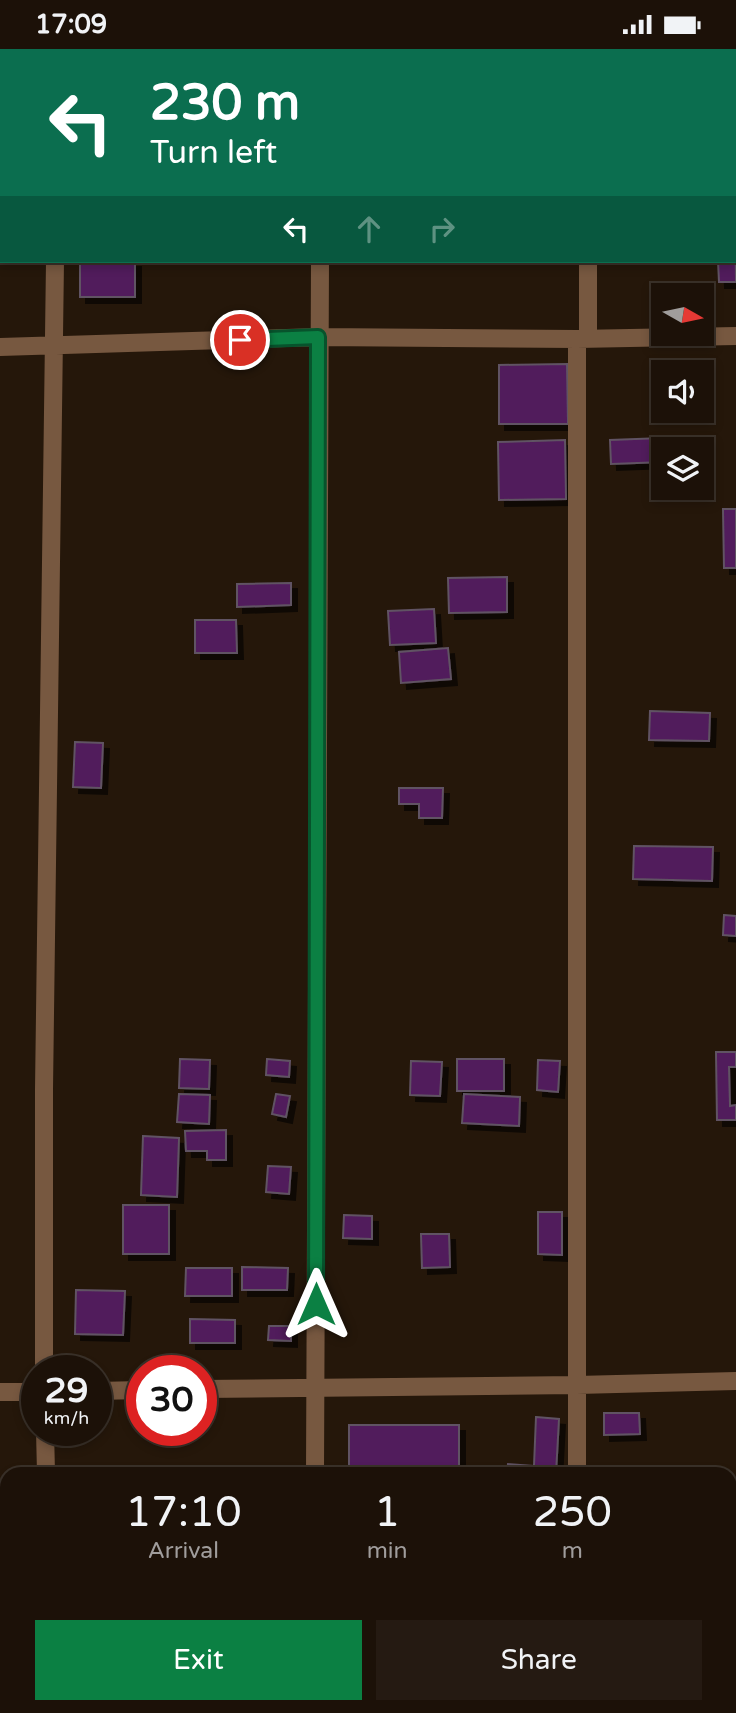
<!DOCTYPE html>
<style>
body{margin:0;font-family:"Varela Round",sans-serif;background:#251a12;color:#f1f3f6;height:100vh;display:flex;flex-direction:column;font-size:26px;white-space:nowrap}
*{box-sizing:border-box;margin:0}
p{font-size:23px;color:#a09d9c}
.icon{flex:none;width:38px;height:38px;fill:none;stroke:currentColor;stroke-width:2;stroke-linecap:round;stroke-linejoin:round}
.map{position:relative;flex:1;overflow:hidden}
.panel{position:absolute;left:0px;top:1418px;width:737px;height:247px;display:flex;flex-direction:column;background:#1c1108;border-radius:21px 21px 0 0;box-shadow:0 4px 10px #0003,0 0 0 2px #3a3129}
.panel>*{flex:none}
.guide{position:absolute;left:0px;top:0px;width:737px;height:214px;box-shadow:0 4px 10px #0003,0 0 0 2px #3a3129;background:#0b6e4f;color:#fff;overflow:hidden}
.needle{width:46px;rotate:99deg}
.tools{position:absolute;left:651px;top:234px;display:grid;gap:14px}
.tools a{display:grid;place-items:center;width:63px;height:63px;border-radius:0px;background:#1c1108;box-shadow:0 4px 10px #0003,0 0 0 2px #3a3129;font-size:35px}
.speed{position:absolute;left:21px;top:1306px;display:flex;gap:14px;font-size:35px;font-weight:700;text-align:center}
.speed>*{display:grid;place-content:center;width:91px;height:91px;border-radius:50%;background:#1c1108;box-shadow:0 4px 10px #0003,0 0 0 2px #3a3129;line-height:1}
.speed small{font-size:18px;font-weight:400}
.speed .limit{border:10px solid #d22;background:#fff;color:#111}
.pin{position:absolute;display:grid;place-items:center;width:60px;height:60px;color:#fff;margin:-30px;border:4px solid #fff;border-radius:50%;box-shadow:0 2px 7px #0007}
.me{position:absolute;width:77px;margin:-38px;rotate:0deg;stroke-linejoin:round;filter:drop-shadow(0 0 5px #0008)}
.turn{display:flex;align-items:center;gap:24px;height:147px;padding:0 35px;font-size:32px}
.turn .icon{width:91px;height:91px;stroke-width:2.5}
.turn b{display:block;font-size:49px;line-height:60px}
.lanes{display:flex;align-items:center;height:66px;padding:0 35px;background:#0003;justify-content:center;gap:35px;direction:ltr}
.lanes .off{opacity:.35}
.eta{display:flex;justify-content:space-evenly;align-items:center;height:119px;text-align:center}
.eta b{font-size:42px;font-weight:600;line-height:49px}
.action{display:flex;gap:14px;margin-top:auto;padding:14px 35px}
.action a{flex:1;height:80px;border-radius:0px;background:#0b8043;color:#fff;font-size:28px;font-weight:600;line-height:80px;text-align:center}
.action a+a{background:#251a12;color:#f1f3f6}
.status{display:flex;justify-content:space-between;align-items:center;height:49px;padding:0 35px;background:#1c1108;direction:ltr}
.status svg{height:19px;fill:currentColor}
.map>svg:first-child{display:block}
.building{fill:#511a5c;stroke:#605263;stroke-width:2;filter:url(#shadow)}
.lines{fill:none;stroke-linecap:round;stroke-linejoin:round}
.minor{stroke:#775840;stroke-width:18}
.route-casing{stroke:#07532c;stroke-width:18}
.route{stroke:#0b8043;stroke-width:12}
</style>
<div class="status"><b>17:09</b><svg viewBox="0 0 49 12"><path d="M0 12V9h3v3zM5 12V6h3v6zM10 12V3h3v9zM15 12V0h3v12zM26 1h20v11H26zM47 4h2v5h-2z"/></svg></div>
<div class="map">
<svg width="736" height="1664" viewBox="0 0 736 1664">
<defs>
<filter id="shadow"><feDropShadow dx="6" dy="6" stdDeviation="0" flood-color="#0009"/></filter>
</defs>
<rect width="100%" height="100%" fill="#25170a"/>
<path class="building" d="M383 0H446L383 2Z
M655 0H714V2H655Z
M735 171 736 233H719L718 212H735Z
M80 212H135V248H80Z
M567 315 568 375H499V316Z
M663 389V413L611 415 610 391Z
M565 391 566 450 499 451 498 393Z
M723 460H736V519H724Z
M507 528V563L449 564 448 529Z
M291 534V556L237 558V535Z
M434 560 436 594 390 596 388 562Z
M195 571H236L237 604H195Z
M448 599 451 630 401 634 399 603Z
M650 662 710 664 709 692 649 691Z
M75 693 103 694 101 739 73 738Z
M399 739H443L442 769H419V755H399Z
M634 797 713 798 712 832 633 830Z
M724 866 736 867V887L723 886Z
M716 1003H736V1018H729L730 1057 736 1056V1071H717Z
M180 1010 210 1011 209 1040 179 1039Z
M267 1010 290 1012 289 1028 266 1026Z
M457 1010H504V1042H457Z
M538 1011 560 1012 558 1043 537 1041Z
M411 1012 442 1013 440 1047 410 1046Z
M179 1045 210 1046 209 1075 177 1073Z
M276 1045 290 1047 286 1068 272 1065Z
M464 1045 520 1048 519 1077 462 1074Z
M226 1081V1111H207V1102H186L185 1082Z
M143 1087 179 1089 177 1148 141 1146Z
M268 1117 291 1118 289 1145 266 1143Z
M123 1156H169V1205H123Z
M538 1163H562V1206L538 1205Z
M344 1166 372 1167V1190L343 1189Z
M421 1185H449L450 1218 422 1219Z
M242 1218 288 1219 287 1241H242Z
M186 1219H232V1247H185Z
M76 1241 125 1242 123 1286 75 1285Z
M190 1270 235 1271V1294H190Z
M269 1277H291V1292L268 1291Z
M604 1364H639L640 1385 604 1386Z
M536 1368 559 1370 556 1424H507L508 1415 534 1417Z
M349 1376H459V1424H349Z
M0 1517H7V1571H0Z
M730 1531H736V1558H730Z
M730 1605H736V1634H730Z
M730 1640H736V1664H717V1657H730Z
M125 1657H170V1664H125Z
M192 1657H238V1664H191Z
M242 1657H284L283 1664H242Z
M412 1657H448V1660H439V1664H412Z
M455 1657H507V1664H455Z
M663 1657H699V1664H663Z"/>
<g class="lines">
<path class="minor" d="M56 2V0
M322 2V0
M588 2V0
M588 288V212
M577 290V1424
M0 298 319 288 577 290 736 287
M44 1321V1040L55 212
M201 1340 577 1336 736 1332
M96 1342 142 1341
M0 1343H37
M45 1381 46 1424
M315 1424 320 212
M49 1657V1664
M315 1657V1664
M579 1657V1664"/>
</g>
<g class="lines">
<g class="route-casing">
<path id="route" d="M240 291 318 288 316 1255"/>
</g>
<use href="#route" class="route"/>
</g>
</svg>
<div class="tools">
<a><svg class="needle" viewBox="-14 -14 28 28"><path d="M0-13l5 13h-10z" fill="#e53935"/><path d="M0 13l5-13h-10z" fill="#a09d9c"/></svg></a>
<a><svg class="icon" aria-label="sound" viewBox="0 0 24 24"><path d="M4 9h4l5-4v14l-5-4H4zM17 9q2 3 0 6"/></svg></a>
<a><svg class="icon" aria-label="layers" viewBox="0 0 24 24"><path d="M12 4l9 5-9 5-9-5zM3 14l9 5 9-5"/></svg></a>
</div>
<div class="speed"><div>29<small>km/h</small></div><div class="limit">30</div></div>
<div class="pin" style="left:240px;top:291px;background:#d93025"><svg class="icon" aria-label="arrive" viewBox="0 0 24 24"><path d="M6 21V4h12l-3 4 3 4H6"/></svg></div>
<svg class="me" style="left:316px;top:1255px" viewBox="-20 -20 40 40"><path d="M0-17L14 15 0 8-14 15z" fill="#0b8043" stroke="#fff" stroke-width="4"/></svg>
<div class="guide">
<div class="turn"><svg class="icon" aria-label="left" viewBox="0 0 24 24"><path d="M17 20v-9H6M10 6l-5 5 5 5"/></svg><div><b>230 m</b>Turn left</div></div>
<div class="lanes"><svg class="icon" aria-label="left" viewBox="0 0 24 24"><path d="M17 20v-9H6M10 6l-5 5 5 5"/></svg><svg class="icon off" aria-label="ahead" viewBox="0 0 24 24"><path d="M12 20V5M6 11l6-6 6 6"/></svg><svg class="icon off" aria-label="right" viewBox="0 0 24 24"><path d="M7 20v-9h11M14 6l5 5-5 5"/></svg></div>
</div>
<section class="panel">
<div class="eta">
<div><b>17:10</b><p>Arrival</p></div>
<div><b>1</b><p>min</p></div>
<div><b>250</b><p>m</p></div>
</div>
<div class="action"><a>Exit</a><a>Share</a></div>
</section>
</div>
